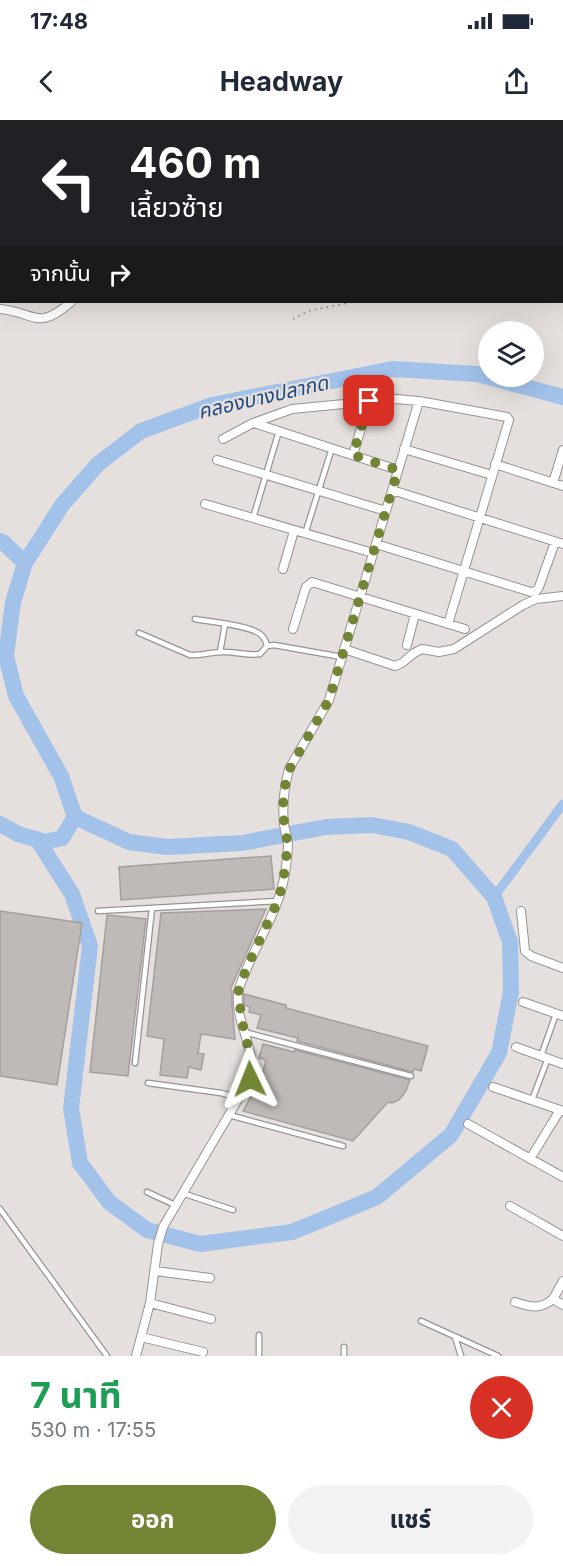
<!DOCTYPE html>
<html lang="th">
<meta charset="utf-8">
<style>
body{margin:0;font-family:Inter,"Noto Sans Thai",sans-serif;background:#f2f2f3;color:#1f2937;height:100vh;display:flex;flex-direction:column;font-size:22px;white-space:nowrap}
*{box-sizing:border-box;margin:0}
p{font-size:20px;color:#747a83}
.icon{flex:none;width:33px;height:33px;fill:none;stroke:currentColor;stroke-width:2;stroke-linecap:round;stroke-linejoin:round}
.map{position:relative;height:1236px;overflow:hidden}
.sheet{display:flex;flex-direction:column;background:#fff;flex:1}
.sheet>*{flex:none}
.guide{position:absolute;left:0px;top:0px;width:564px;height:183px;box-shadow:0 6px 24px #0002;background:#202124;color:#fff;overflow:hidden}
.fabs{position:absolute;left:478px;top:201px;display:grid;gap:12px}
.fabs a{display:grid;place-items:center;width:66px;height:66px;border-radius:50%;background:#fff;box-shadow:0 6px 24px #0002;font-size:30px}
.pin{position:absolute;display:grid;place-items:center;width:51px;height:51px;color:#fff;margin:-26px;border-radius:12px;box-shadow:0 3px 9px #0006}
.me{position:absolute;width:66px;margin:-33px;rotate:358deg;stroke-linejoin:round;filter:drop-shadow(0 0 4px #0008)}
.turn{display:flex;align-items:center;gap:21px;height:126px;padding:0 30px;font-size:27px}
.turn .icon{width:78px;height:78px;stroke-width:2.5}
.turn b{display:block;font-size:42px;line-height:51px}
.then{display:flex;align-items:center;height:57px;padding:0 30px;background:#0003;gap:12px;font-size:22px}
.round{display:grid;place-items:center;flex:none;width:63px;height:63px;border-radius:32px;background:#f2f2f3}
.headline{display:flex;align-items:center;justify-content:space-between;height:102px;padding:0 30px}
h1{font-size:36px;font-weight:700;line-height:45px;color:#1e9e55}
.button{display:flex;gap:12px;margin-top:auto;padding:12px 30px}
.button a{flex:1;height:69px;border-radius:36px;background:#728534;color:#fff;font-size:24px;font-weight:700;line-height:69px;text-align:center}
.button a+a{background:#f2f2f3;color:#1f2937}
.status{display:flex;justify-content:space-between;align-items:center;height:42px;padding:0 30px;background:#fff;direction:ltr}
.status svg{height:16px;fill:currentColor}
header{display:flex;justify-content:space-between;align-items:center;height:78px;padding:0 30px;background:#fff;font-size:27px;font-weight:700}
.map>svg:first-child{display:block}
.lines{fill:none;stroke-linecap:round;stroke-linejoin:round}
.canal{stroke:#a2c2ea;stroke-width:9}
.river{stroke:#a2c2ea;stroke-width:16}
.building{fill:#bfbab8;stroke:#a49f9c;stroke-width:1.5}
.lane-casing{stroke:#989391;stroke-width:7}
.street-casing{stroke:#989391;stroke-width:10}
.path{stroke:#848180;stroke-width:1.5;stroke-dasharray:1.5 4.5;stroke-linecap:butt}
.lane{stroke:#fff;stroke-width:4.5}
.street{stroke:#fff;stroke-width:8}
.route{stroke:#728534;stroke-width:10;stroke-dasharray:0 18}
.labels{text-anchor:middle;stroke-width:4.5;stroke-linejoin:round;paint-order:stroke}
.water-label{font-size:20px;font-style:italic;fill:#204b7d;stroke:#e5e0de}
</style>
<div class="status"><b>17:48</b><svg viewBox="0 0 49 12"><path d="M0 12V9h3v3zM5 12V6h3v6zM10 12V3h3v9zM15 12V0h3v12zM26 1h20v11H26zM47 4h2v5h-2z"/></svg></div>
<header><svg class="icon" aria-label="back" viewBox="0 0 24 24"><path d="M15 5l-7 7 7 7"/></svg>Headway<svg class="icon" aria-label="share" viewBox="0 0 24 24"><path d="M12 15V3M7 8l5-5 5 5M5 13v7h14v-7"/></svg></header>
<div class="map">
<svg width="563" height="1236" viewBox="0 0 563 1236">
<rect width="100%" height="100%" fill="#e5e0de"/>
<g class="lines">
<path class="canal" d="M494 777 563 684"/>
<path class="river" d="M0 421 3 422 25 443
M0 704 18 714 45 722 62 718 75 697 61 656 16 576 6 536 13 482 25 443 62 385 98 344 141 311 212 285 392 249 477 254 563 277
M37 719 72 774 90 826 71 988 80 1043 109 1082 147 1110 200 1124 292 1112 377 1077 451 1015 499 933 511 872 510 822 494 777 452 729 409 712 372 705 326 707 242 723 167 727 129 722 75 697"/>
</g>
<path class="building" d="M271 736 274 769 121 780 119 747Z
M266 789 230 870 232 871V885L235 919 201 914 198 933 204 934 201 950 189 947 187 958 160 955 164 919 147 916 161 793Z
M0 791 82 803 57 965 0 956Z
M107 795 146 799 128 956 90 952Z
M244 874 286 885V888L428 926 421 951 414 949 413 952 297 921 298 918 257 908 261 895 249 892 250 887 244 885Z
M263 924 294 932 295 930 410 960 406 971 403 975 399 980 392 983 388 982 353 1021 243 991 261 959 266 940 259 938Z"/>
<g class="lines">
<g class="lane-casing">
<path id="lane" d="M253 398 279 311
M305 414 332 328
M195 499C211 502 248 505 260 514 264 517 266 521 267 526
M139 513 190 535C202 536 213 531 225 532 237 532 248 536 260 534L267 526 274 525 342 537
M220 532 225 504
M98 791 152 788
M244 912 411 956
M541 936 556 894
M135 943 152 788 278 781
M148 963 221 973 239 978
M532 980 548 938
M229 995 343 1026
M147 1072 175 1085
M182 1073 233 1090
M0 1089 107 1236
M421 1201 498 1236
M455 1217 461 1236
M344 1227V1236
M259 1236V1215"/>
</g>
<g class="street-casing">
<path id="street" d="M562 102H563
M0 189C35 192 37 212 71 182
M254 303 398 350
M223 319 253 303 292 289 396 279 419 281 507 297 509 300 448 504
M404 329 492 355
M353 335 369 281
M217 340 386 391
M495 344 563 366
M553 363 563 330
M392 370 563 424
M205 384 373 433
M376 424 531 472 536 471 539 467 555 422
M283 449 294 411
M293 509 306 467 312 462 465 509
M407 525 415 494
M344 529 395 546 402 543 414 533 422 529 439 532 454 529 523 485 536 479 563 476
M521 791 525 831 531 836 563 848
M523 882 563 896
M516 927 563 944
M493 967 563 991
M468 1004 563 1057
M530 1039 560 990
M510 1086 563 1116
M155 1151 210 1158
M563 1161 553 1179 563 1185
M515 1182C530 1187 540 1190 553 1179
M150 1183 211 1199
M141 1217 203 1232
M136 1236 150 1183 158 1124 163 1107 250 959C258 931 235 903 238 874 239 864 244 857 247 848 259 820 276 793 283 763 286 752 287 739 288 727 288 719 285 712 284 704 282 685 284 668 289 649L329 580 419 281"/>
</g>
<path class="path" d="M293 199 308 191 353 182"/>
<use href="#lane" class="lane"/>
<use href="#street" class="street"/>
</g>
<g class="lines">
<path class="route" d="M250 959 252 946 251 938 244 912 238 874 240 864 254 832 278 781 283 762 288 724 284 706 283 674 289 650 329 580 398 350 353 335 369 281"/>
</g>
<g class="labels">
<g class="water-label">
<text transform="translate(263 277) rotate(-13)" y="7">คลองบางปลากด</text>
</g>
</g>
</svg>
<div class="fabs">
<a><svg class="icon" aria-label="layers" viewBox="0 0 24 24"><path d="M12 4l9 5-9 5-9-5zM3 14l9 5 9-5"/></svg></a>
</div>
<div class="pin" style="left:369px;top:281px;background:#d93025"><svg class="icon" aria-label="arrive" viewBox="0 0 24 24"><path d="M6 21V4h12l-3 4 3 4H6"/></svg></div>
<svg class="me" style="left:250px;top:959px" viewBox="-20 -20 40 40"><path d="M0-17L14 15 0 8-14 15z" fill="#728534" stroke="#fff" stroke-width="4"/></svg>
<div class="guide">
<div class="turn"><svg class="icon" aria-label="left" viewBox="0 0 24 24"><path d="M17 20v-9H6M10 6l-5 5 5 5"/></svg><div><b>460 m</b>เลี้ยวซ้าย</div></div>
<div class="then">จากนั้น<svg class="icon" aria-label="right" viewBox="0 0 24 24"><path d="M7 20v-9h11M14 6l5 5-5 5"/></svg></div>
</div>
</div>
<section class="sheet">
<div class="headline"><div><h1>7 นาที</h1><p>530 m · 17:55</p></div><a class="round" style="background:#d93025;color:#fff"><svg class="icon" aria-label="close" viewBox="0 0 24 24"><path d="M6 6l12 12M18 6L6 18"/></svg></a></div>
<div class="button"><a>ออก</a><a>แชร์</a></div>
</section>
